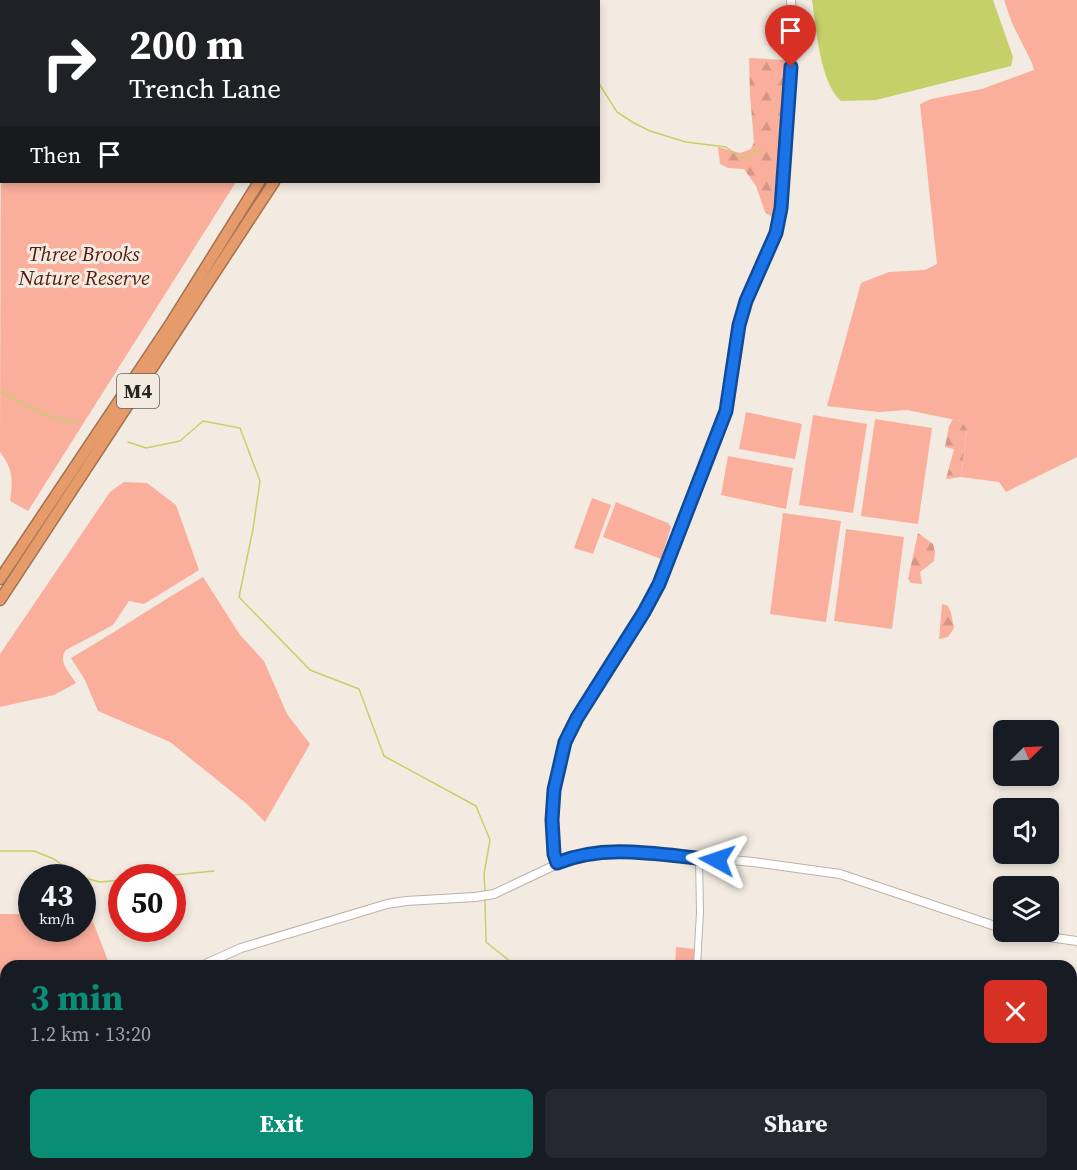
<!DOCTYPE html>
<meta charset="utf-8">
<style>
body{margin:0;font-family:"Source Serif 4",serif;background:#242831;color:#f1f3f6;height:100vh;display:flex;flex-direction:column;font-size:22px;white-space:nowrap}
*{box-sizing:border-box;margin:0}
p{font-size:20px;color:#9ea1a6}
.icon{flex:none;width:33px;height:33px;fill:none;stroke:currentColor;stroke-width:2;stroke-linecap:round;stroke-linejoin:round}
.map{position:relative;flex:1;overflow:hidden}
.panel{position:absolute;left:0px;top:960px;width:1077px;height:210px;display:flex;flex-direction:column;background:#171b24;border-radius:18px 18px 0 0;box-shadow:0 3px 9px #0003}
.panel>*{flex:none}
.guide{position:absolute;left:0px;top:0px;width:600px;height:183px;box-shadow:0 3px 9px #0003;background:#202124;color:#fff;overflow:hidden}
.needle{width:39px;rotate:66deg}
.buttons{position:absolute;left:993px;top:720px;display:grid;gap:12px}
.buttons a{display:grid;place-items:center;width:66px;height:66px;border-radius:9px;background:#171b24;box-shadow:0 3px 9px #0003;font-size:30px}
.speed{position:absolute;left:18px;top:864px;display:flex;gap:12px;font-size:30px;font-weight:700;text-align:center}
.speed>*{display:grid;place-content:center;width:78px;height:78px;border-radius:50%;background:#171b24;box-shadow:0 3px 9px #0003;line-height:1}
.speed small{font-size:15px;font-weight:400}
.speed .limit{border:9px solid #d22;background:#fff;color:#111}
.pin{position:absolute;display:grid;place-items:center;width:51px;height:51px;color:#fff;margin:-62px -26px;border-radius:50% 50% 50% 0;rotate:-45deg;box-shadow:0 0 6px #0007}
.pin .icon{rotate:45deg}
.me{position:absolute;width:66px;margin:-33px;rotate:275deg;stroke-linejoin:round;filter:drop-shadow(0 0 4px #0008)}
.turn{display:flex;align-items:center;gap:21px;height:126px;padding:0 30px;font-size:27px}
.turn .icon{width:78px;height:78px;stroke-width:2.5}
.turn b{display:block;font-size:42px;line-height:51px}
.then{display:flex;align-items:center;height:57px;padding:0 30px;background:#0003;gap:12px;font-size:22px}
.round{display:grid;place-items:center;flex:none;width:63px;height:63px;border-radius:9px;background:#242831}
.summary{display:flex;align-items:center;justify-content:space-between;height:102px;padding:0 30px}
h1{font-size:36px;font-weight:700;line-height:45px;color:#098d74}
.button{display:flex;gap:12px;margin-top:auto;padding:12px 30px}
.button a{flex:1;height:69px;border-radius:9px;background:#098d74;color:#fff;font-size:24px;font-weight:700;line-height:69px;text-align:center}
.button a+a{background:#242831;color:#f1f3f6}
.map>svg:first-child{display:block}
.green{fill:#faae9c}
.forest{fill:url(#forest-firs)}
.water{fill:#c5d068}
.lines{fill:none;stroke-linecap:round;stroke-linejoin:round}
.stream{stroke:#c5d068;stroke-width:1.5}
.street-casing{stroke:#bbb3aa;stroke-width:8}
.secondary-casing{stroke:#bbb3aa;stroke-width:10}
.highway-casing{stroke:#a27150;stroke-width:13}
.street{stroke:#fff;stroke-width:6}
.secondary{stroke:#fff;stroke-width:8}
.highway{stroke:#e59b6a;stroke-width:10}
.route-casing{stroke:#114b97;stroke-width:15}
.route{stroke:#1a73e8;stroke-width:10}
.labels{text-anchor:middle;stroke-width:6;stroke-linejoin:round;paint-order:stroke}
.shield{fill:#f3ebe1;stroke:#64605a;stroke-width:1.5}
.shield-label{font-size:20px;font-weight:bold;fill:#272420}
.park-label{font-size:21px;font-style:italic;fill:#581a0c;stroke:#f3ebe1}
</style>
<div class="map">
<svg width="1077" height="1170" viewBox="0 0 1077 1170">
<defs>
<pattern id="forest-firs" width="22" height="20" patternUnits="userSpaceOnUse" patternTransform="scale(1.5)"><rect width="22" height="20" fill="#faae9c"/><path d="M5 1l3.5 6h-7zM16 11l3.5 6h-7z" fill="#d69686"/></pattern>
</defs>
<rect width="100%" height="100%" fill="#f3ebe1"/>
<path class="green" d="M125 0H351L121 1Z
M1004 0H1077V457L1006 492 999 482 961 477 967 430 961 421 907 410 879 412 827 406 861 283 889 272 925 270 937 264 920 104 931 99 982 89 1034 70 1032 63 1012 23Z
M1 112 2 182H236L28 511 10 501C13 479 13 469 0 452Z
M746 412 802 424 795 459 739 449Z
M813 415 867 424 853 513 799 505Z
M875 419 932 428 918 524 861 516Z
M728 456 793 468 786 509 721 495Z
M124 482 147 483 176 505 199 570 144 604 129 601 113 625 66 650C57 661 70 673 76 683L54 695 0 707V654L110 492Z
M592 498 611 505 593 554 574 548Z
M616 502 668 523 671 527 661 559 603 537Z
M783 513 841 521 826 622 770 614Z
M846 529 904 537 892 629 834 621Z
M203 577 240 635 264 661 287 714 310 744 265 822 247 804 170 742 98 711 85 680 71 658C116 632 158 603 203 577Z
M0 914H31L32 928H82L83 914H90L110 966H6V1045L0 1046Z
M676 947 695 949 693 966H675Z
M199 1164H378L368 1167 357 1164 342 1170H194Z"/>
<path class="forest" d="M749 58 785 60 779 172 773 218 765 212 756 186 744 169 728 168 720 164 718 147 740 153 751 149 754 142 750 96Z
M953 419 961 421 967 429 961 477 946 479 954 449 945 447 949 426Z
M918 533 933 544 935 552 934 561 920 572 922 584 911 583 908 579Z
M942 604 948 606 951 613 954 628 948 637 939 639Z"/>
<path class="water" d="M812 0H993L1013 57 1011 66 876 100 841 101C820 83 816 27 812 0Z"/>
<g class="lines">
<path class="stream" d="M535 0 536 2
M341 2 342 0
M454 2 460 0
M598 82 617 112 634 123 650 131 686 142 726 147 741 158 749 157 754 151 762 150
M0 151 2 149
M0 392 44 414 77 424
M128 442 146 448 180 441 203 421 240 428 260 481 253 529 239 597 310 670 359 689 384 756 476 806 490 840 484 874 485 891
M0 851H34L54 859 77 876 100 882 122 880
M143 878 214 871
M485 899 486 942 516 966
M390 1164V1170
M421 1164H434
M824 1164 846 1170
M275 1170 280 1169 284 1164"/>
<g class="street-casing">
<path id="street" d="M697 966 700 912 699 858
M643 1170 644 1164"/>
</g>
<g class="secondary-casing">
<path id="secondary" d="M557 863 554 854 552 820 554 790 565 742 577 718 644 612 659 583 726 411 738 327 746 301 775 233 781 208 787 137 793 28 791 0
M1012 932 1077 941
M201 966 241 948 387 904 406 901 475 897 494 894 570 858 610 851H634L753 862 840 874 1004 929
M0 1046 6 1045"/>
</g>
<g class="highway-casing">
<path id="highway" d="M377 2 378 0
M390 2 391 0
M0 579 171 323 259 182
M0 600 274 182"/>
</g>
<use href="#street" class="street"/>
<use href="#secondary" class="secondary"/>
<use href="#highway" class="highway"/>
</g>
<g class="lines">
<g class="route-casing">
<path id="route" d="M717 860C664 856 608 842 557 863L554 854 552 820 554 790 565 742 577 718 644 612 659 584 726 411 739 325 746 301 776 233 781 208 791 67"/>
</g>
<use href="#route" class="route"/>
</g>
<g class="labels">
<rect class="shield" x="117" y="374" width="42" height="34" rx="4.5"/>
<g class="shield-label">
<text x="138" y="398">M4</text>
</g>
<g class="park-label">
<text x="84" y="261">Three Brooks<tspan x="84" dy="24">Nature Reserve</tspan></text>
</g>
</g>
</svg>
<div class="buttons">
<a><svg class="needle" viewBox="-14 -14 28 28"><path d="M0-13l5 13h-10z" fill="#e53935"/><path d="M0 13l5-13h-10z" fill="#9ea1a6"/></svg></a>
<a><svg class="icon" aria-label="sound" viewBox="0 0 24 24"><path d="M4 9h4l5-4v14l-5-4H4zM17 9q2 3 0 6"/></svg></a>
<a><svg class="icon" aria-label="layers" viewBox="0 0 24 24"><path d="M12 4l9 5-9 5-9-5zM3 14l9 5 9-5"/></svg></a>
</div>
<div class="speed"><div>43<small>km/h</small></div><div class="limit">50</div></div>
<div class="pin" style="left:791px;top:67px;background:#d93025"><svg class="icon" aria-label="arrive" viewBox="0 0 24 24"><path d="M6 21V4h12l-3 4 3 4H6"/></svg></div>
<svg class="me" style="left:717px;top:860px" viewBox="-20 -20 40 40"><path d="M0-17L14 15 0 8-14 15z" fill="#1a73e8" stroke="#fff" stroke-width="4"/></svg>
<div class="guide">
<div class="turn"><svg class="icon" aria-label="right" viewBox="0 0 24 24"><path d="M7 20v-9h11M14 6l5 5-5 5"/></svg><div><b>200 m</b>Trench Lane</div></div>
<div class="then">Then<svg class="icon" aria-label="arrive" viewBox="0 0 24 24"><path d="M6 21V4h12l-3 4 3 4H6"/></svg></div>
</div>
<section class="panel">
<div class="summary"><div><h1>3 min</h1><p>1.2 km · 13:20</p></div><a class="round" style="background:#d93025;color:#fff"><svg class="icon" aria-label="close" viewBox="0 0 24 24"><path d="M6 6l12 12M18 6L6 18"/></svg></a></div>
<div class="button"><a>Exit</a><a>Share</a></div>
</section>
</div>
